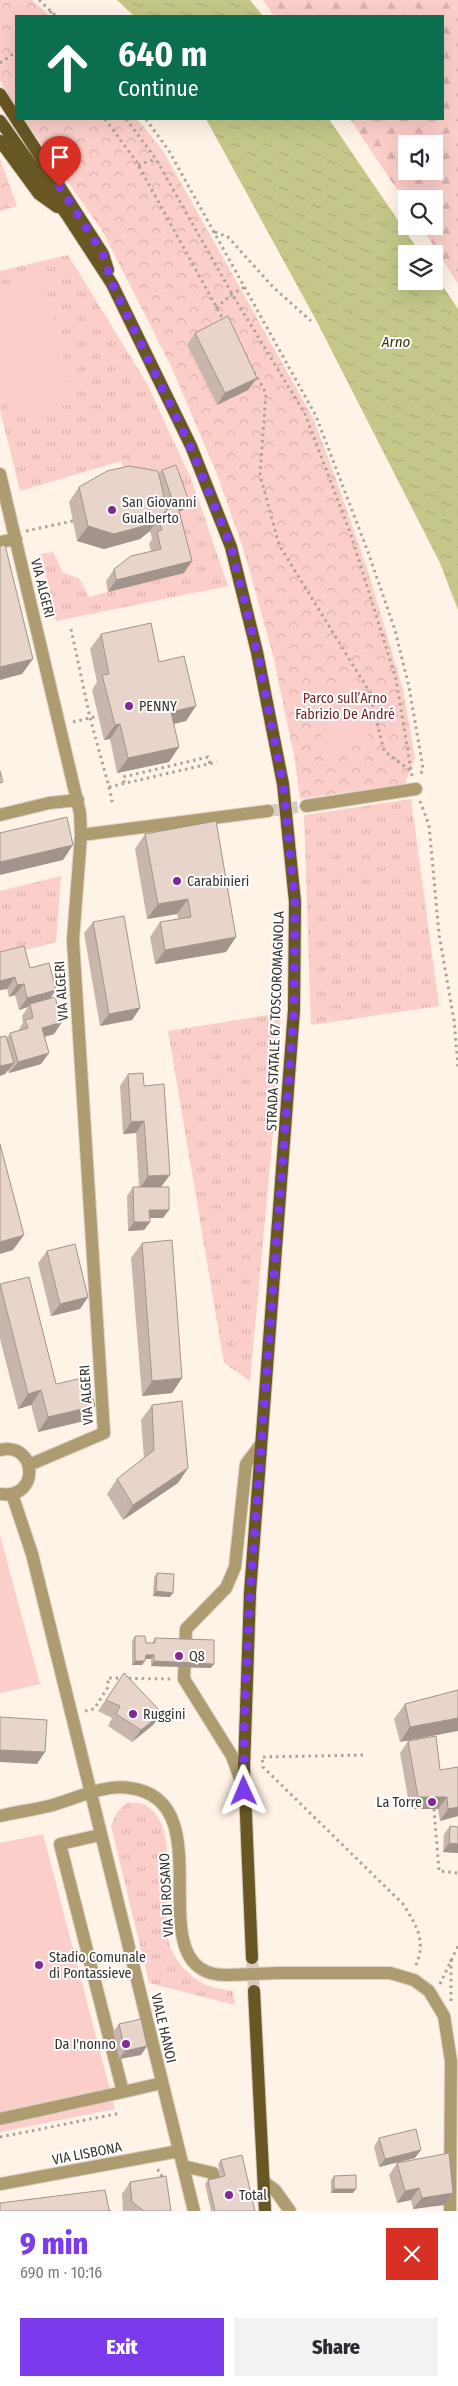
<!DOCTYPE html>
<meta charset="utf-8">
<style>
body{margin:0;font-family:"Fira Sans Condensed",sans-serif;background:#f2f2f3;color:#2b2b33;height:100vh;display:flex;flex-direction:column;font-size:19px;white-space:nowrap}
*{box-sizing:border-box;margin:0}
p{font-size:16px;color:#7c7c81}
.icon{flex:none;width:28px;height:28px;fill:none;stroke:currentColor;stroke-width:2;stroke-linecap:round;stroke-linejoin:round}
.map{position:relative;height:2211px;overflow:hidden}
.sheet{display:flex;flex-direction:column;background:#fff;flex:1}
.sheet>*{flex:none}
.guide{position:absolute;left:15px;top:15px;width:429px;height:105px;border-radius:0px;box-shadow:0 5px 20px #0002;background:#0b6e4f;color:#fff;overflow:hidden}
.controls{position:absolute;left:398px;top:135px;display:grid;gap:10px}
.controls a{display:grid;place-items:center;width:45px;height:45px;border-radius:0px;background:#fff;box-shadow:0 5px 20px #0002;font-size:25px}
.pin{position:absolute;display:grid;place-items:center;width:42px;height:42px;color:#fff;margin:-51px -21px;border-radius:50% 50% 50% 0;rotate:-45deg;box-shadow:0 0 5px #0007}
.pin .icon{rotate:45deg}
.me{position:absolute;width:55px;margin:-28px;rotate:359deg;stroke-linejoin:round;filter:drop-shadow(0 0 4px #0008)}
.turn{display:flex;align-items:center;gap:18px;height:105px;padding:0 20px;font-size:22px}
.turn .icon{width:65px;height:65px;stroke-width:2.5}
.turn b{display:block;font-size:35px;line-height:42px}
.round{display:grid;place-items:center;flex:none;width:52px;height:52px;border-radius:0px;background:#f2f2f3}
.head{display:flex;align-items:center;justify-content:space-between;height:85px;padding:0 20px}
h1{font-size:30px;font-weight:800;line-height:38px;color:#7c3aed}
.primary-button{display:flex;gap:10px;margin-top:auto;padding:10px 20px}
.primary-button a{flex:1;height:58px;border-radius:0px;background:#7c3aed;color:#fff;font-size:20px;font-weight:800;line-height:58px;text-align:center}
.primary-button a+a{background:#f2f2f3;color:#2b2b33}
.map>svg:first-child{display:block}
.grass{fill:url(#grass-tufts)}
.forest{fill:url(#forest-firs);fill-rule:evenodd}
.park{fill:url(#park-crowns)}
.pitch{fill:#fccec9}
.water{fill:url(#water-ripples)}
.lines{fill:none;stroke-linecap:round;stroke-linejoin:round}
.minor-tunnel{stroke:#d7cbc1;stroke-width:12;stroke-dasharray:12 6;stroke-linecap:butt}
.major-tunnel{stroke:#d7cbc1;stroke-width:12;stroke-dasharray:12 6;stroke-linecap:butt}
.minor-casing{stroke:#dbcfc4;stroke-width:14}
.major-casing{stroke:#dbcfc4;stroke-width:14}
.path{stroke:#ada399;stroke-width:3;stroke-dasharray:2.5 4;stroke-linecap:butt}
.minor{stroke:#ae9c70;stroke-width:12}
.major{stroke:#685623;stroke-width:12}
.minor-bridge-casing{stroke:#dbcfc4;stroke-width:14;stroke-linecap:butt}
.minor-bridge{stroke:#ae9c70;stroke-width:12}
.wall{fill:#c8b6ae}
.shaded-wall{fill:#a2948d}
.building{fill:#e8d4ca;stroke:#a2948d}
.route{stroke:#7c3aed;stroke-width:9;stroke-dasharray:0 16.2}
.poi-dot{fill:#832894;stroke:#fff;stroke-width:2}
.labels{text-anchor:middle;stroke-width:4;stroke-linejoin:round;paint-order:stroke}
.poi-label{font-size:14px;fill:#37312b;stroke:#fff;text-anchor:start}
.street-label{font-size:14px;fill:#37312b;stroke:#fff}
.park-label{font-size:14px;fill:#742523;stroke:#fff}
.water-label{font-size:15px;font-style:italic;fill:#353502;stroke:#fff}
</style>
<div class="map">
<svg width="458" height="2211" viewBox="0 0 458 2211">
<defs>
<pattern id="grass-tufts" width="24" height="20" patternUnits="userSpaceOnUse" patternTransform="scale(1.25)"><rect width="24" height="20" fill="#fccec9"/><path d="M3 7l-1-3M5 7V3M7 7l1-3M15 17l-1-3M17 17v-4M19 17l1-3" fill="none" stroke="#d9b1ad"/></pattern>
<pattern id="forest-firs" width="22" height="20" patternUnits="userSpaceOnUse" patternTransform="scale(1.25)"><rect width="22" height="20" fill="#fccec9"/><path d="M5 1l3.5 6h-7zM16 11l3.5 6h-7z" fill="#d9b1ad"/></pattern>
<pattern id="park-crowns" width="20" height="18" patternUnits="userSpaceOnUse" patternTransform="scale(1.25)"><rect width="20" height="18" fill="#fccec9"/><path d="M2 6a3 3 0 1 1 6 0M12 15a3 3 0 1 1 6 0" fill="none" stroke="#d9b1ad"/></pattern>
<pattern id="water-ripples" width="26" height="14" patternUnits="userSpaceOnUse" patternTransform="scale(1.25)"><rect width="26" height="14" fill="#c4c788"/><path d="M2 4q2-2 4 0t4 0M15 11q2-2 4 0t4 0" fill="none" stroke="#a9ab76"/></pattern>
</defs>
<rect width="100%" height="100%" fill="#fff2e6"/>
<path class="grass" d="M68 255 146 382 192 481 228 586 56 621 41 554 53 552 63 573 79 578 89 597 184 572 160 477 129 483 121 461 20 491 0 410V271Z
M411 799 439 1006 311 1025 304 815Z
M61 876 56 942 0 957V891Z
M281 1013 273 1133 250 1381 224 1363 168 1031Z
M128 1802C132 1803 139 1802 143 1804 187 1824 155 1915 172 1951 178 1964 189 1975 200 1982 209 1988 223 1989 233 1991L235 2005 149 1983 111 1826 117 1812Z"/>
<path class="forest" d="M263 0H458V284L421 226H434V199H406V203L350 119H442V16H274ZM406 144H434V171H406Z"/>
<path class="park" d="M0 0H32L50 16H16V108L0 81Z
M24 119H137L163 151 313 418 334 474 368 571 403 690 415 758 405 784 300 799 294 755 272 651 243 548 217 474 171 366 103 232Z
M0 159 17 206 0 211Z"/>
<path class="pitch" d="M43 276 75 403 10 419 0 378V287Z
M356 679 369 743 325 752 312 688Z
M0 1535 40 1684 0 1693Z
M43 1834 115 2109 0 2132V1843Z"/>
<path class="water" d="M117 0H250L263 16H134Z
M206 119H329L421 254H406V281H434V273L458 309V610L440 563 316 320Z"/>
<g class="lines">
<path class="minor-tunnel" d="M268 811 306 806"/>
<path class="major-tunnel" d="M252 1958 254 1991"/>
<g class="minor-casing">
<path id="minor" d="M0 474 80 813 81 835 73 940 104 1433 29 1465
M0 542 16 539
M306 806 416 789
M0 815 49 803 78 800
M81 835 268 811
M0 1450C37 1441 41 1500 0 1494
M12 1494 32 1554 194 2211
M243 1787 232 1756 184 1679 186 1629 226 1588 235 1567 246 1464 261 1444
M0 1816C16 1812 33 1810 49 1806 75 1799 103 1784 130 1788 229 1801 131 1977 228 1975
M100 1835 60 1844 123 2092 162 2083
M278 1973H390L414 1980 429 1991 444 2016 451 2061 450 2211
M0 2119 123 2092
M183 2166 213 2173 222 2211
M264 2182 275 2190 290 2211
M0 2184 179 2151"/>
</g>
<g class="major-casing">
<path id="major" d="M0 94 103 254 108 270
M0 121 67 215 112 284 191 446 231 547 257 652 283 784 295 902 294 1010 250 1593 244 1768 252 1958
M0 141 39 194 57 207
M254 1991 265 2211"/>
</g>
<path class="path" d="M39 0 56 16
M51 11V16
M0 63 16 52
M105 119 136 161 224 321
M126 119 156 159 232 294 305 414 351 535 396 679 412 776
M146 119 169 151 316 416 368 552 395 630 409 687 423 768 420 777
M138 165 156 159
M215 232 228 237 273 287 311 321
M216 308 232 294 245 287
M254 372 266 393 260 475 279 545 369 691 384 751 411 771
M26 531 73 521
M71 629 90 718 109 787 217 762
M73 722 98 716
M124 783 123 777 208 757 210 764
M109 787 113 806
M420 801 429 825 439 934 454 1020 458 1067
M85 1711 94 1709 108 1687V1678L171 1679
M363 1755 262 1757 263 1767 403 1904C417 1926 427 1942 415 1967
M434 1809 439 1871 458 1873
M440 1984 458 1946
M451 2001V1960
M0 2137 121 2113
M157 2170 160 2171 163 2181"/>
<use href="#minor" class="minor"/>
<use href="#major" class="major"/>
<g class="minor-bridge-casing">
<path id="minor-bridge" d="M228 1975 278 1973"/>
</g>
<use href="#minor-bridge" class="minor-bridge"/>
</g>
<path class="wall" d="M195 333 257 378 248 390 217 405 187 345Z
M162 470 189 501 183 510 179 511 184 573 108 592 106 581 114 569 151 551 149 544 152 539 150 531 140 539 104 549 77 541 69 502 79 487 159 474Z
M101 634 159 662 186 721 174 724 169 762 117 773 110 739 104 740 92 690 97 682 90 649Z
M145 834 236 937 226 952 155 964 150 937 160 922 178 919 177 914 147 919 135 849Z
M93 922 140 1008 132 1020 100 1026 84 933Z
M0 952 30 968 50 999 62 1022 54 1034 44 1037 41 1064 9 1073 8 1070 5 1074 7 1038 10 1033 18 1031 23 1023 22 1016 28 1007 19 1010 15 995 9 997 7 989 0 990Z
M128 1074 144 1086 161 1187 163 1218H150V1222L144 1230 128 1231 127 1196 133 1187H139L136 1133 123 1134 120 1086Z
M142 1243 182 1378 172 1393 142 1396 131 1258Z
M47 1251 88 1297 80 1309 51 1316 38 1263Z
M0 1284 56 1384 95 1406 84 1421 38 1432 31 1405 18 1409 0 1339Z
M152 1405 188 1468 178 1483 123 1520 107 1494 117 1479 144 1459 141 1420Z
M157 1573 170 1597 153 1596 154 1577Z
M135 1636 146 1643H152L155 1638 211 1668 151 1666V1659H145L142 1665H132V1641Z
M124 1673 162 1713 153 1725 132 1742 108 1726 112 1718 98 1711Z
M458 1690 400 1742 394 1719 405 1704Z
M408 1741 440 1770 458 1816 440 1821 438 1809H410L400 1753Z
M450 1826 458 1827V1853L443 1852 444 1834Z
M119 2024 147 2046 141 2055 119 2059 113 2032Z
M379 2138 415 2158 379 2167 374 2147Z
M221 2160 255 2211H211L205 2184 208 2180 221 2177 218 2164Z
M397 2163 444 2205 413 2209 411 2200 397 2203 389 2175Z
M334 2176 353 2193H331V2180Z
M130 2182 171 2211H123L122 2194Z"/>
<path class="shaded-wall" d="M257 378 248 390 217 405 225 393Z
M189 501 183 510 169 515 175 506Z
M167 510 159 522 158 519 150 531 140 539 104 549 77 541 88 526Z
M192 561 184 573 108 592 116 580Z
M33 659 22 674 0 680V667Z
M196 706 186 721 161 727 171 712Z
M120 724 110 739 104 740 115 725Z
M179 747 169 762 117 773 128 758Z
M73 845 63 860 0 875V862Z
M188 899 177 914 147 919 158 904Z
M236 937 226 952 155 964 165 950Z
M15 977 7 989 0 990V981Z
M24 984 15 995 9 997 17 985Z
M56 990 48 1002 30 1004 28 1007 19 1010 27 998Z
M140 1008 132 1020 100 1026 109 1014Z
M62 1022 54 1034 34 1040 42 1028Z
M49 1053 41 1064 9 1073 18 1062Z
M14 1063 5 1074 0 1076V1066Z
M144 1121 136 1133 123 1134 131 1122Z
M170 1175 161 1187 140 1188 148 1176Z
M149 1210H169L163 1218H143Z
M134 1222H150L144 1230 128 1231Z
M24 1235 13 1250 0 1254V1242Z
M88 1297 80 1309 51 1316 60 1304Z
M182 1378 172 1393 142 1396 152 1381Z
M41 1390 31 1405 18 1409 28 1394Z
M95 1406 84 1421 38 1432 48 1417Z
M188 1468 178 1483 123 1520 133 1505Z
M156 1591 173 1593 170 1597 153 1596Z
M146 1655H154L151 1659H143Z
M135 1661H145L142 1665H132Z
M154 1661 214 1664 211 1668 151 1666Z
M162 1713 153 1725 132 1742 141 1730Z
M458 1718V1731L400 1742 410 1727Z
M0 1750 45 1752 37 1764 0 1762Z
M418 1797H447L438 1809H410Z
M458 1807V1816L440 1821 448 1809Z
M449 1843 458 1844V1853L443 1852Z
M147 2046 141 2055 119 2059 125 2051Z
M421 2150 415 2158 379 2167 385 2159Z
M419 2188 411 2200 397 2203 405 2191Z
M334 2189H356L353 2193H331Z
M453 2193 444 2205 413 2209 422 2198Z"/>
<path class="building" d="M228 316 257 378 225 393 195 333Z
M176 465 189 501 178 505 177 503 174 504 162 470Z
M129 466 158 471 167 510 151 524 114 534 88 526 79 487 107 471Z
M177 503 192 561 116 580 114 569 131 556 161 549 157 532 162 530 158 519 165 513 167 510 166 505Z
M5 545 33 659 0 667V546Z
M151 623 159 662 184 656 196 706 171 712 179 747 128 758 120 724 115 725 102 675 109 674 101 634Z
M0 771 3 782 0 783Z
M67 817 73 845 0 862V833Z
M216 821 236 937 165 950 160 922 191 917 188 899 158 904 145 834Z
M124 916 140 1008 109 1014 93 922Z
M24 946 30 968 49 963 56 990 27 998 24 984 17 985 15 977 0 981V952Z
M55 997 62 1022 42 1028 49 1053 18 1062 10 1033 28 1028 25 1020 33 1018 30 1004Z
M6 1036 14 1063 0 1066V1037Z
M143 1073 144 1086 164 1084 170 1175 148 1176 144 1121 131 1122 128 1074Z
M0 1144 24 1235 0 1242Z
M133 1187H169V1210H149L150 1222H134Z
M172 1240 182 1378 152 1381 142 1243Z
M75 1244 88 1297 60 1304 47 1251Z
M29 1277 56 1384 87 1377 95 1406 48 1417 41 1390 28 1394 0 1284Z
M182 1401 188 1468 133 1505 117 1479 154 1450 152 1405Z
M157 1573 174 1574 173 1593 156 1591Z
M135 1636H145L146 1643H155V1638L214 1640V1664L154 1661V1655H146L145 1661H135Z
M124 1673 162 1713 141 1730 116 1714 120 1706 106 1700Z
M458 1690V1718L410 1727 405 1704Z
M0 1717 47 1720 45 1752 0 1750Z
M436 1736 440 1770 458 1767V1807L448 1809 447 1797H418L408 1741Z
M450 1826 458 1827V1844L449 1843Z
M141 2019 147 2046 125 2051 119 2024Z
M416 2129 421 2150 385 2159 379 2138Z
M449 2153 453 2193 422 2198 419 2188 405 2191 397 2163Z
M242 2155 255 2211H215L208 2180 225 2176 221 2160Z
M356 2175V2189H334V2176Z
M166 2176 171 2211H144L132 2202 130 2182Z
M105 2190 109 2210 111 2211H0V2203Z"/>
<g class="lines">
<path class="route" d="M60 187 103 254 112 284 190 446 231 547 257 652 283 784 295 902 294 1010 250 1593 244 1725V1791"/>
</g>
<g class="poi-dot">
<circle cx="112" cy="510" r="5"/>
<circle cx="129" cy="706" r="5"/>
<circle cx="177" cy="881" r="5"/>
<circle cx="179" cy="1656" r="5"/>
<circle cx="133" cy="1714" r="5"/>
<circle cx="432" cy="1802" r="5"/>
<circle cx="39" cy="1965" r="5"/>
<circle cx="126" cy="2044" r="5"/>
<circle cx="229" cy="2195" r="5"/>
</g>
<g class="labels">
<g class="poi-label">
<text x="122" y="507">San Giovanni<tspan x="122" dy="16">Gualberto</tspan></text>
<text x="139" y="711">PENNY</text>
<text x="187" y="886">Carabinieri</text>
<text x="189" y="1661">Q8</text>
<text x="143" y="1719">Ruggini</text>
<text x="422" y="1807" text-anchor="end">La Torre</text>
<text x="49" y="1962">Stadio Comunale<tspan x="49" dy="16">di Pontassieve</tspan></text>
<text x="116" y="2049" text-anchor="end">Da I'nonno</text>
<text x="239" y="2200">Total</text>
</g>
<g class="street-label">
<text transform="translate(43 588) rotate(76)" y="5">VIA ALGERI</text>
<text transform="translate(61 991) rotate(-94)" y="5">VIA ALGERI</text>
<text transform="translate(275 1021) rotate(-88)" y="5">STRADA STATALE 67 TOSCOROMAGNOLA</text>
<text transform="translate(86 1395) rotate(-94)" y="5">VIA ALGERI</text>
<text transform="translate(166 1895) rotate(-93)" y="5">VIA DI ROSANO</text>
<text transform="translate(164 2028) rotate(77)" y="5">VIALE HANOI</text>
<text transform="translate(87 2153) rotate(-11)" y="5">VIA LISBONA</text>
</g>
<g class="park-label">
<text x="345" y="703">Parco sull’Arno<tspan x="345" dy="16">Fabrizio De André</tspan></text>
</g>
<g class="water-label">
<text x="396" y="347">Arno</text>
</g>
</g>
</svg>
<div class="controls">
<a><svg class="icon" aria-label="sound" viewBox="0 0 24 24"><path d="M4 9h4l5-4v14l-5-4H4zM17 9q2 3 0 6"/></svg></a>
<a><svg class="icon" aria-label="search" viewBox="0 0 24 24"><circle cx="10" cy="10" r="6"/><path d="M15 15l6 6"/></svg></a>
<a><svg class="icon" aria-label="layers" viewBox="0 0 24 24"><path d="M12 4l9 5-9 5-9-5zM3 14l9 5 9-5"/></svg></a>
</div>
<div class="pin" style="left:60px;top:187px;background:#d93025"><svg class="icon" aria-label="arrive" viewBox="0 0 24 24"><path d="M6 21V4h12l-3 4 3 4H6"/></svg></div>
<svg class="me" style="left:244px;top:1791px" viewBox="-20 -20 40 40"><path d="M0-17L14 15 0 8-14 15z" fill="#7c3aed" stroke="#fff" stroke-width="4"/></svg>
<div class="guide">
<div class="turn"><svg class="icon" aria-label="ahead" viewBox="0 0 24 24"><path d="M12 20V5M6 11l6-6 6 6"/></svg><div><b>640 m</b>Continue</div></div>
</div>
</div>
<section class="sheet">
<div class="head"><div><h1>9 min</h1><p>690 m · 10:16</p></div><a class="round" style="background:#d93025;color:#fff"><svg class="icon" aria-label="close" viewBox="0 0 24 24"><path d="M6 6l12 12M18 6L6 18"/></svg></a></div>
<div class="primary-button"><a>Exit</a><a>Share</a></div>
</section>
